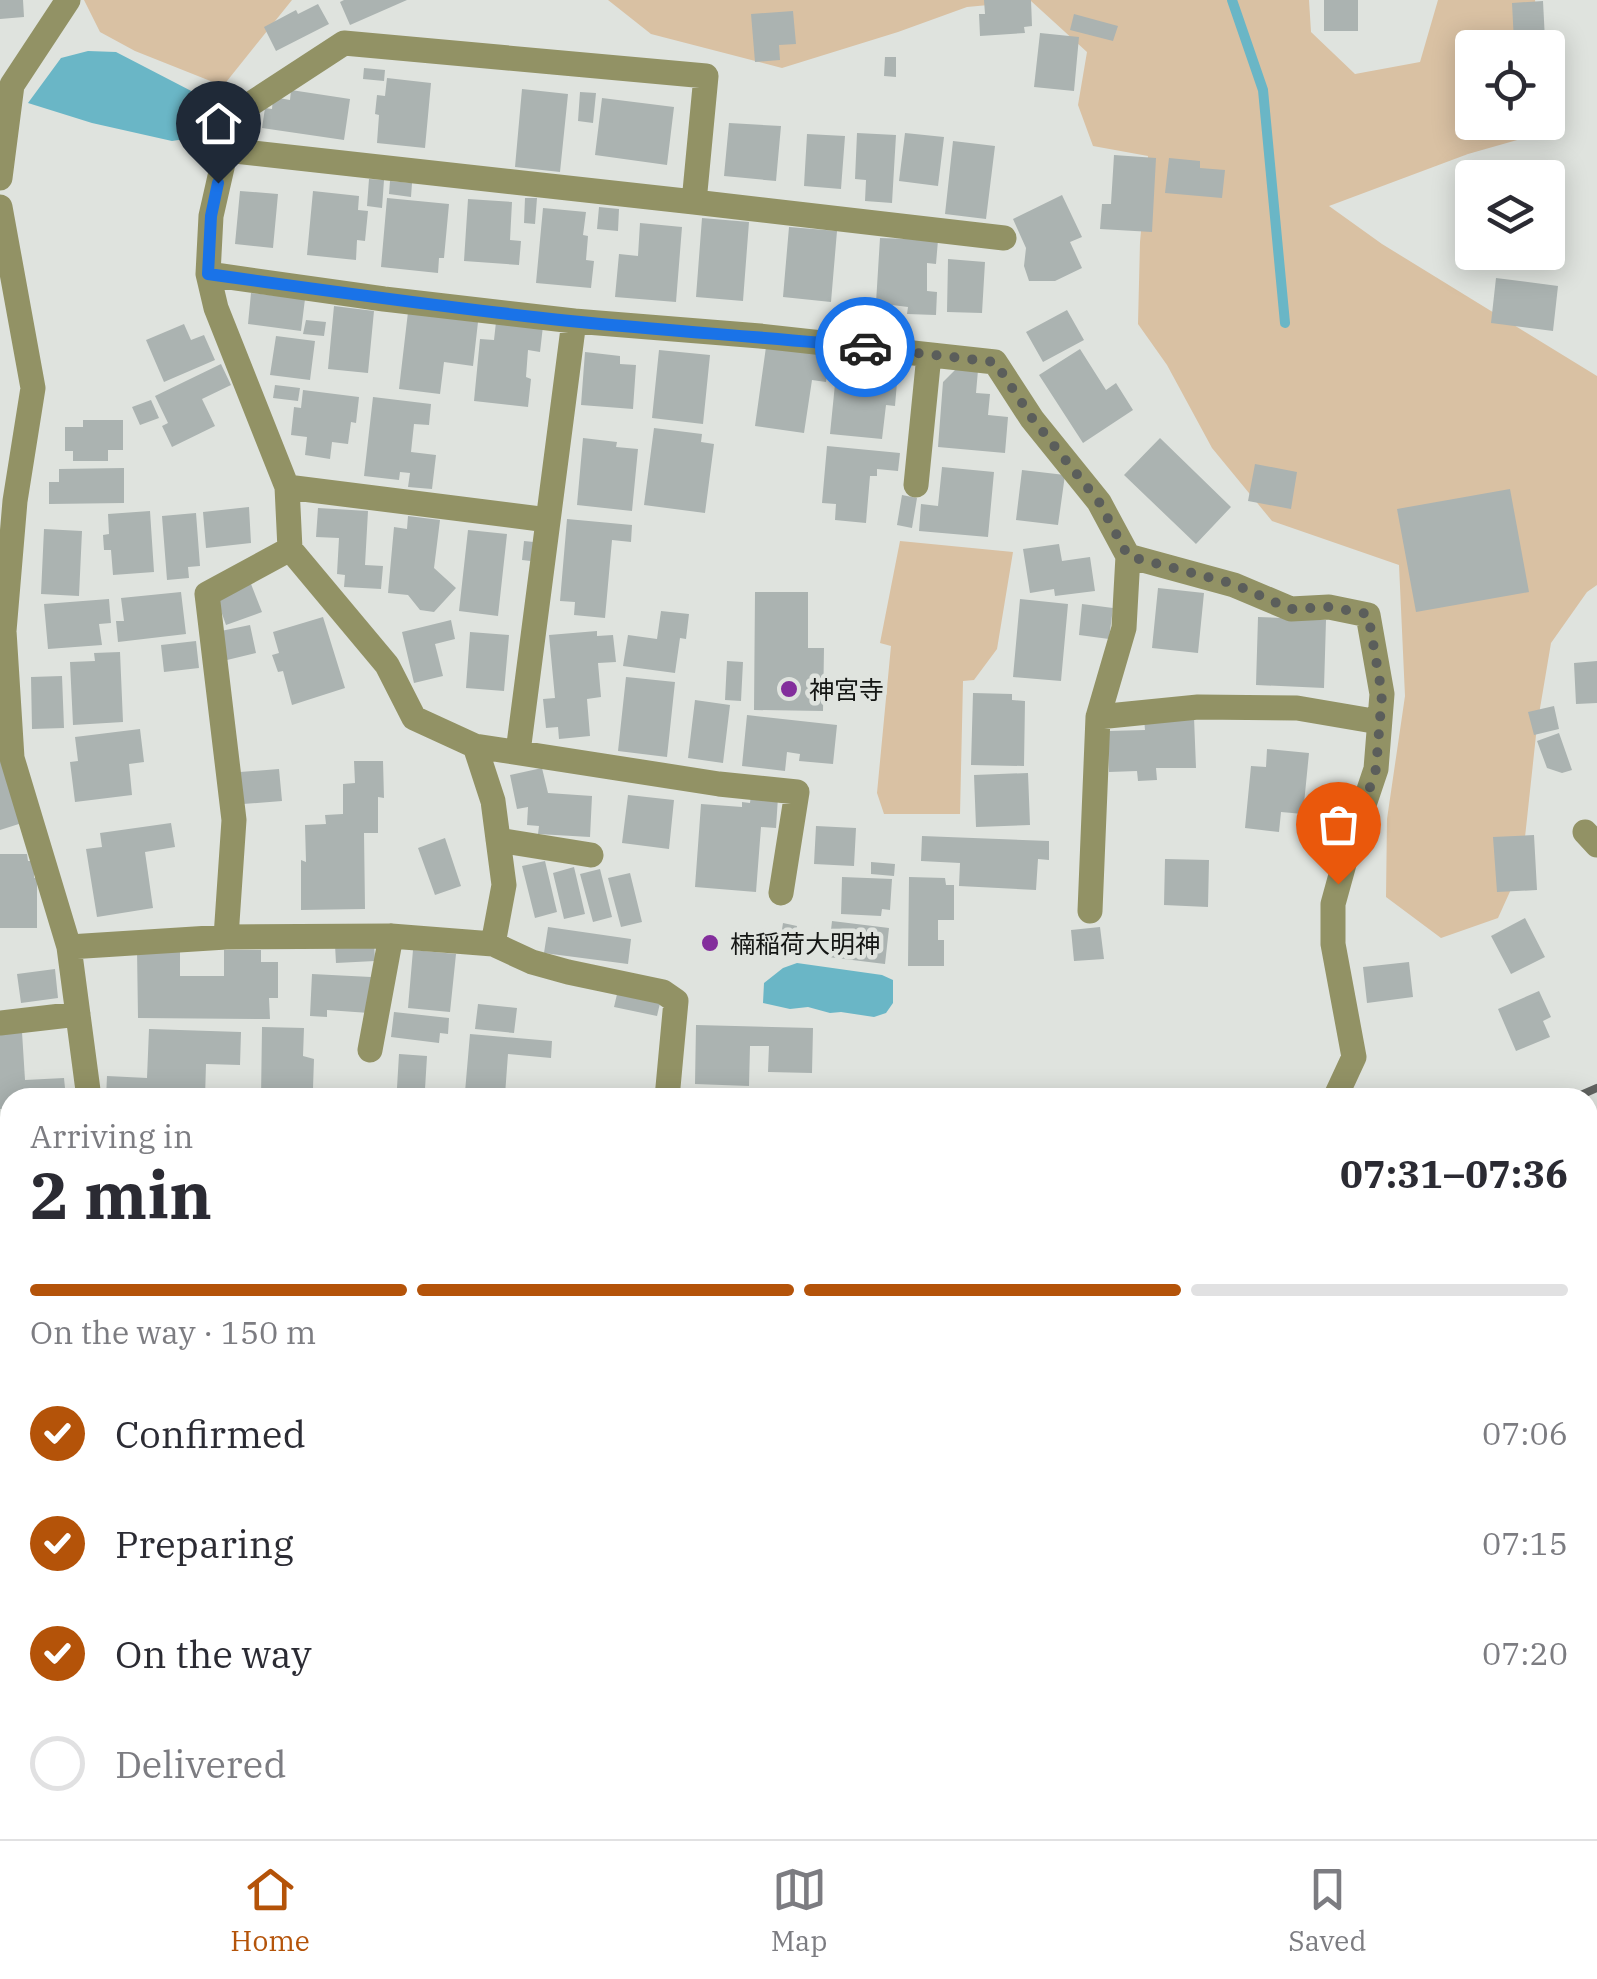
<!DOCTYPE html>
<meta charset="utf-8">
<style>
:root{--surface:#fff;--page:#f7f7f7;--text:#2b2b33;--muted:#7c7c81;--line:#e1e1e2;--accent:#b45309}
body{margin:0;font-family:"IBM Plex Serif","Noto Sans JP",serif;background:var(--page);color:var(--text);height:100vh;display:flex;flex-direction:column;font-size:38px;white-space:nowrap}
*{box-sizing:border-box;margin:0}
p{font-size:32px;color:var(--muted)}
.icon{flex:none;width:55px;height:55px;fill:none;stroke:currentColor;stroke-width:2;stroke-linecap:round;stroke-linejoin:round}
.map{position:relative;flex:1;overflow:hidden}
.sheet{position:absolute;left:0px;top:1088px;width:1598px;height:752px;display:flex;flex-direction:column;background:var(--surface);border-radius:30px 30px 0 0;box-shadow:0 5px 25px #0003}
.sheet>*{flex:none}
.controls{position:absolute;left:1455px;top:30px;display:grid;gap:20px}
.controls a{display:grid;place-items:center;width:110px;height:110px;border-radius:10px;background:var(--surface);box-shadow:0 5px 25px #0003;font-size:50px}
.pin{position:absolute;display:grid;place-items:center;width:85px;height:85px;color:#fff;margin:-102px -42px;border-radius:50% 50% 50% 0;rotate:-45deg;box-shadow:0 0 10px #0007}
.pin .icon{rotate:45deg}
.courier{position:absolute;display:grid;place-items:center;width:100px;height:100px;margin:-50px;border:8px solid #1a73e8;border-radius:50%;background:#fff;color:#222;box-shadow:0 2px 12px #0007}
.head em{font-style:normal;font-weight:700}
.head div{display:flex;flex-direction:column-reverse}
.head{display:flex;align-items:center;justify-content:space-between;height:170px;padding:0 30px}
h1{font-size:65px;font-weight:700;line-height:75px}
.bar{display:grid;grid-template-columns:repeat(4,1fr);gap:15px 10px;align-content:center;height:120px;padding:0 30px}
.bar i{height:12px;border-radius:8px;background:var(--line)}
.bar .current{background:var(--accent)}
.bar p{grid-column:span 4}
ol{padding:0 30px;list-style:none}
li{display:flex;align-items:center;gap:30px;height:110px}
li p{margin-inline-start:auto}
li .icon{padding:10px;border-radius:50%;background:var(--accent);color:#fff;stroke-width:4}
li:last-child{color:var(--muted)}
li i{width:55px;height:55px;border:5px solid var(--line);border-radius:50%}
.tabs{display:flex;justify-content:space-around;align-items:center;height:140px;border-top:2px solid var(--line);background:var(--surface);font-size:28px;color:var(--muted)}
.tabs a{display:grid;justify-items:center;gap:5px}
.tabs .current{color:var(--accent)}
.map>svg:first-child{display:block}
.green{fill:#d9c1a3}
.water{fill:#6ab6c6}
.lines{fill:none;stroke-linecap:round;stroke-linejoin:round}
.stream{stroke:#6ab6c6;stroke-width:10}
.building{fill:#abb3b1}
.minor{stroke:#929265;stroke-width:25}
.rail{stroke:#606360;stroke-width:8}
.done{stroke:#5b5e5b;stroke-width:10;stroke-dasharray:0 18}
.route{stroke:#1a73e8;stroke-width:12}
.poi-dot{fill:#832e9c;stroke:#dfe3de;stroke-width:4}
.labels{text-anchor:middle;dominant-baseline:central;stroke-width:9;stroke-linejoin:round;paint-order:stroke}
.poi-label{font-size:25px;fill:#141614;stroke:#dfe3de;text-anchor:start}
</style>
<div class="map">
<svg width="1597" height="1839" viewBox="0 0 1597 1839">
<rect width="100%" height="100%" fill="#dfe3de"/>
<path class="green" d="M84 0H292L223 86 135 51 100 32Z
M608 0H1309L1311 32 1355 74 1420 62 1438 0H1535L1541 47 1472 48V122H1548V98L1552 130 1468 154 1329 206 1382 244 1597 376V585L1587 592 1551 643 1537 726 1522 865 1498 918 1441 938 1386 897 1387 819 1405 696 1399 565 1272 521 1212 448 1167 365 1138 324 1140 242 1148 156 1093 146 1078 105 1087 52 1031 1 967 7 898 32 782 68 651 34Z
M900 541 1013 552 997 649 974 680 963 681 960 814H884L877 793 891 646 880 643Z"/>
<path class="water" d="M88 51 116 52 199 95 191 138 172 141 92 123 28 103 61 58Z
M797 963 882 975 893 980V1003L886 1013 874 1017 841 1012 830 1013 808 1007 790 1009 763 1003 764 983 783 968Z"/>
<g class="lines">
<path class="stream" d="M1232 0 1263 90 1285 323"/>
</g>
<path class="building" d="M0 0H23L24 17 0 19Z
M344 0H407L350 25 340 2Z
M984 0H1031L1032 26 1024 27 1025 33 980 36 979 14H985Z
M1324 0H1358V31H1324Z
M1543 1 1545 40 1514 42 1512 3Z
M318 4 329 24 276 51 264 27 296 10 298 14Z
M793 11 796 44 779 45 780 60 755 62 751 14Z
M1074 14 1118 26 1113 41 1070 30Z
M1040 33 1079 37 1074 91 1034 87Z
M885 57H896V77L884 76Z
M364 68 385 70 384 81 363 79Z
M387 78 431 83 425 148 377 143 379 115 375 114 377 95 385 96Z
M522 89 568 94 560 172 515 167Z
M291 90 350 99 344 140 262 128 265 108 272 109 273 97 290 100Z
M580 92 596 93 593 123 578 121Z
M602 98 674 107 667 165 595 155Z
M729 123 781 126 776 181 724 176Z
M857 133 896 135 892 203 865 201 866 180 855 179Z
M905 133 944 137 938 186 899 181Z
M807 134 845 136 841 189 804 186Z
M953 141 995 146 986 219 945 214Z
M1114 155 1156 158 1152 232 1100 229 1102 204H1111Z
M1169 158 1200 161V168L1225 170 1222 198 1165 193Z
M369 179 384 180 382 208 367 206Z
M390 181 412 183 411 197 389 194Z
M240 191 278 194 273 248 235 244Z
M313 191 359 196 358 210 368 211 365 241 357 240 356 260 307 255Z
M1062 195 1082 237 1070 242 1082 268 1055 281H1029L1024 266 1026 248 1013 219Z
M387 198 449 204 444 258H439L438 273 381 267Z
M525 198H537L535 224 524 223Z
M468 199 512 202 510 240 521 241 519 265 464 261Z
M599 207 619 209 618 231 597 229Z
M543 208 586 212 583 235 588 236 586 260 594 261 591 288 536 283Z
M702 218 749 222 743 301 696 297Z
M640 223 682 227 676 302 615 297 619 254 638 256Z
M789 227 837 231 831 302 783 297Z
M880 238 938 240 936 264 927 263V291L937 292 936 315 907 314 908 307 876 303Z
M948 259 985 262 982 313 947 312Z
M1496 278 1558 286 1553 331 1491 323Z
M251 293 305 299 301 331 248 324Z
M334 306 374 311 368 373 328 369Z
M1067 310 1084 340 1043 362 1026 332Z
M408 312 478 322 473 366 444 362 440 394 399 389Z
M306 320 326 322 324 336 303 334Z
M496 322 543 326 540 352 528 350 526 377 531 379 528 407 474 401 480 339 494 340Z
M184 324 191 340 204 335 215 360 164 382 146 340Z
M276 336 315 341 310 380 270 375Z
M766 347 830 356 826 382 812 380 804 433 755 426Z
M1080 349 1106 390 1116 383 1133 410 1083 443 1039 375Z
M659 350 710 355 703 424 652 418Z
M585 352 620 356V364L636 365 633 409 581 405Z
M221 364 231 385 202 399 215 426 172 447 162 426 168 423 155 396Z
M837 364 898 370 895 406 886 405 882 439 830 434Z
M957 368 978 370 976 393 990 394 988 415 1008 417 1005 453 938 447 943 382Z
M275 385 300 388 298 401 273 398Z
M303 390 359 397 356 423 351 422 348 444 332 442 330 459 305 455 307 437 291 435 294 407 301 408Z
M373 397 431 404 429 425 414 424 411 452 436 455 432 489 408 487 410 473 400 472 399 480 364 476Z
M151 400 159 418 140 425 132 407Z
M83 420H123V450H108V461H73V451H65V427H83Z
M654 428 702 434 701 442 714 444 705 513 644 505Z
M583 438 617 442 616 447 638 449 632 511 577 505Z
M1160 438 1231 507 1196 544 1124 475Z
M827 446 900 453 898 471 877 469V476H870L866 523 835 520 836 504 822 503Z
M1255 464 1297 472 1291 509 1248 501Z
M942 467 994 472 988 537 919 531 921 504 938 506Z
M124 468V503L49 504V482H59V469Z
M1022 470 1065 475 1058 525 1016 520Z
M1510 489 1529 592 1416 612 1397 509Z
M902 495 917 498 912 528 897 525Z
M249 507 251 543 206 548 203 512Z
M318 508 368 511 365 565 383 566 381 589 344 587 345 575 337 574 339 538 316 537Z
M150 511 154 572 113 575 111 550H104L103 535 109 534 108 514Z
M196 513 200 566 188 567 189 578 167 580 162 516Z
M408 516 440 520 434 568 456 588 434 612 420 610 408 595 388 593 394 527 407 529Z
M567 519 632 525 631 542 612 540 605 618 574 615 575 602 560 601Z
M44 529 82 531 79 596 41 594Z
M468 530 507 534 498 616 459 611Z
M524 541 534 542 531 561 522 560Z
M1059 544 1062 561 1090 557 1095 591 1055 596 1054 589 1030 593 1023 549Z
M251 584 262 612 226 625 216 597Z
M1158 588 1204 593 1198 653 1152 648Z
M181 592 186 634 118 642 116 621H124L121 598Z
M755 592H808V648H824L823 711 754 710Z
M109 599 111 623 99 624 102 645 48 649 44 604Z
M1020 599 1068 604 1061 681 1013 677Z
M1082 604 1113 608 1109 639 1079 635Z
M661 611 689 614 686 639 680 638 675 673 623 666 628 635 657 639Z
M323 617 345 688 292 705 283 671 278 672 272 655 279 653 273 632Z
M1258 617 1326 620 1324 688 1256 685Z
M451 620 455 639 435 644 443 676 414 683 402 632Z
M250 625 256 653 227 660 221 631Z
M597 631V636L613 635 616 662 598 663 601 697 587 699 590 736 559 739 558 727 546 728 543 699 555 698 549 635Z
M470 632 509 635 504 691 466 688Z
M196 641 199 668 164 672 161 645Z
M120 652 123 722 73 725 70 662 95 661 94 653Z
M727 661 743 662 741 701 725 700Z
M1597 661V703L1576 704 1574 663Z
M62 676 64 728 32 729 31 677Z
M626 677 675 682 667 757 618 751Z
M973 693 1012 694V700L1025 701 1024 766 971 765Z
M695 700 730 705 723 763 688 758Z
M1554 706 1559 729 1534 735 1528 712Z
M747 715 837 725 833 764 799 761 800 754 787 752 785 771 742 766Z
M1194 717 1196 768H1156L1157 780 1138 781 1137 771 1109 772 1108 731 1145 730 1144 718Z
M140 729 144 762 129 764 132 795 75 802 70 762 78 761 75 737Z
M1559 733 1572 770 1562 773 1547 768 1537 741Z
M1267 749 1309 753 1303 814 1281 812 1279 832 1245 828 1251 766 1266 767Z
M3 761 22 823 0 830V762Z
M354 761H383L384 798 378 797V833H364L365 909 301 910V860L306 862 305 825 326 824 325 815 343 814V784L355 783Z
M542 768 548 793 592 796 590 837 538 834 539 826 527 825 528 807 517 809 510 775Z
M279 769 282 801 243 804 240 772Z
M1028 773 1030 825 976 827 974 775Z
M628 795 674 800 669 849 622 843Z
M751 795 778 797 776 828 761 827 756 892 695 887 701 804 742 807V802L750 803Z
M171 823 175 847 145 852 153 908 97 917 86 849 102 847 100 833Z
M816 826 856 828 854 866 814 864Z
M1534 835 1537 890 1497 892 1493 837Z
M922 836 1049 841V860L1038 859 1036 890 959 886 960 863 921 861Z
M445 838 461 886 435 895 418 848Z
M0 854H27L28 861H34V878L37 877V928H0Z
M1165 859 1209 860 1208 907 1164 905Z
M545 861 557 912 535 918 522 866Z
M871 862 895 864 894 876 871 874Z
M574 867 585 914 564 919 553 873Z
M600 869 612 917 593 922 580 874Z
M630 873 642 922 621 927 608 878Z
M842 877 892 879 890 910 882 909 881 916 841 914Z
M909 877 945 878 946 885H954V920H938V940H944V966H908Z
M1525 918 1545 957 1511 974 1491 936Z
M832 921 889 928 885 964 828 957Z
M783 923 797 926 794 945 780 942Z
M548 927 631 939 628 964 544 953Z
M1100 927 1104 959 1074 961 1071 930Z
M374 941 375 961 336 963 335 945Z
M137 949H180V976H224V950H261V962H278V998H269L270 1019 138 1018Z
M413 950 456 954 450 1012 408 1008Z
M1409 962 1413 997 1367 1003 1363 967Z
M55 969 58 998 21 1003 17 974Z
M312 974 371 977 369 1013 327 1010V1017L310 1016Z
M618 990 661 999 657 1016 614 1007Z
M1539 991 1551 1017 1543 1021 1550 1037 1516 1051 1498 1009Z
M478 1004 517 1008 514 1033 475 1029Z
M394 1012 449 1018 448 1034 440 1033 439 1043 391 1037Z
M696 1025 813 1028 812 1073 768 1072 769 1046H750L749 1086 695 1084Z
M262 1027 304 1028 303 1056 314 1059 313 1088 349 1089V1098H261Z
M149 1029 241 1032 240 1065 206 1064 205 1098H106L107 1076 147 1078Z
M22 1032 25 1080 64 1078 66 1098H10V1109H0V1033Z
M470 1034 552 1041 551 1058 508 1054 505 1095 465 1092Z
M399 1054 427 1056 425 1089 397 1088Z
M9 1119 10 1212 0 1213V1120Z
M1588 1159 1597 1160V1208L1588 1207Z
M1592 1220H1597V1249H1591Z
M0 1225 10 1226V1245H0Z
M1588 1398H1597V1447H1588Z
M1590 1474 1597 1475V1531L1588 1529Z
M9 1500 10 1553 0 1555V1501Z
M1597 1547V1586L1588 1587V1548Z
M1597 1591V1650L1588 1652V1592Z
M10 1648V1713H9L0 1678V1650Z
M1597 1686V1739L1588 1742V1689Z
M1597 1762V1786L1588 1788V1764Z
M237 1830H283L285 1839H230L229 1832Z
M359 1830H380L381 1838 361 1839Z
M628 1830H662V1839H627Z
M886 1830H933L934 1839H886Z
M952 1830H988V1835L953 1839Z
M993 1830H1028V1834L994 1837Z
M1172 1830H1208L1209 1839H1173Z
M1240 1830H1298L1299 1832 1258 1839H1242Z
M1434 1830H1483L1485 1839H1435Z
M1491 1830H1539L1541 1839H1493Z"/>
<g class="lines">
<path class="minor" d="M226 150 694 202
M0 178 12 85 68 0
M0 207 33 388 15 501 4 631 12 758 69 947 89 1098
M208 274 211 216 226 150 246 107 344 43 706 76 694 202 1004 238
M916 485 929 355
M287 487 548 520
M1128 556 1234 585 1291 609 1329 607 1368 615 1382 694 1376 769 1344 864 1333 904V944L1354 1057 1335 1098
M1098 717 1198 707 1297 708 1379 722
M475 746 719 784 797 792 781 893
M518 752 574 321
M1585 832 1597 845
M498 840 591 855
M226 937 234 820 207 594 290 549
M493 944 504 885 493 801 475 746 414 718 387 665 290 549 287 487 216 308 208 274 384 299 574 321 760 336 995 362 1032 419 1099 502 1128 556 1124 628 1098 717 1090 911
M69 947 226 937 391 936 493 944 532 962 568 972 663 992 676 1001 667 1098
M0 1023 78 1014
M370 1050 391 936
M1588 1270H1597
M0 1358H10
M1588 1675 1597 1673
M0 1747 10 1744
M138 1830V1839
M840 1830 841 1839
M1391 1830V1839
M606 1839 610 1830"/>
<path class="rail" d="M1574 1098 1597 1088
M0 1834 10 1829"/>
</g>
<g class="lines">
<path class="done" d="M865 347 995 362 1032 418 1099 502 1128 556 1234 584 1290 609 1329 607 1368 614 1382 694 1376 769 1338 884"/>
<path class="route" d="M218 183 211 216 208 274C328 291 449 308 570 321 668 331 766 337 865 347"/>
</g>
<g class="poi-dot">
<circle cx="789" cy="689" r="10"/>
<circle cx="710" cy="943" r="10"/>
</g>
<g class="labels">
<g class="poi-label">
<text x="809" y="689">神宮寺</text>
<text x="730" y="943">楠稲荷大明神</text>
</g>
</g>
</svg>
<div class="controls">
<a><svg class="icon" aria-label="locate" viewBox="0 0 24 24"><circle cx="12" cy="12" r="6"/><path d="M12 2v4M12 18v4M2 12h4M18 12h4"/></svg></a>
<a><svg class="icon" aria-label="layers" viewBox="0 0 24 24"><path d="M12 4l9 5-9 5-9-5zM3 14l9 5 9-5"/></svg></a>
</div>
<div class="pin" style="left:1338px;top:884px;background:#ea580c"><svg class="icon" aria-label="bag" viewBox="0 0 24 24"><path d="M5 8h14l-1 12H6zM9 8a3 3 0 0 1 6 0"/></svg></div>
<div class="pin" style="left:218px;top:183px;background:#1f2937"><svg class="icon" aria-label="home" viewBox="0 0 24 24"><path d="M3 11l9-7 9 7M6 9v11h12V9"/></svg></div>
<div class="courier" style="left:865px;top:347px"><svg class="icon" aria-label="car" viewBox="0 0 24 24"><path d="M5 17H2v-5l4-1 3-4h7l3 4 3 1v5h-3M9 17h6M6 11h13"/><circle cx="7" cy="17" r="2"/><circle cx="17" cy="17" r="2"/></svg></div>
<section class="sheet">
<div class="head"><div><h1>2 min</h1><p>Arriving in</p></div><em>07:31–07:36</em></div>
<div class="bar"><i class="current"></i><i class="current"></i><i class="current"></i><i></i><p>On the way · 150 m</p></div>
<ol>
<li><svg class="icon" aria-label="check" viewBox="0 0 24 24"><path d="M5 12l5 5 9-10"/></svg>Confirmed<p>07:06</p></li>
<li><svg class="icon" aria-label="check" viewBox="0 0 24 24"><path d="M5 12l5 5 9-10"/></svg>Preparing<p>07:15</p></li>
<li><svg class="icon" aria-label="check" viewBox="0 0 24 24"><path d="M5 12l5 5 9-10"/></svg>On the way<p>07:20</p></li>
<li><i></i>Delivered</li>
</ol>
</section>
</div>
<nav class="tabs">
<a class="current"><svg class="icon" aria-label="home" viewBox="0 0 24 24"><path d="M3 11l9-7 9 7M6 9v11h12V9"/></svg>Home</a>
<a><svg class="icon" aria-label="map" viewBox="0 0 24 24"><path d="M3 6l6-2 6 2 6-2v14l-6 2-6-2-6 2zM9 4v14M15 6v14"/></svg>Map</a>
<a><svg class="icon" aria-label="saved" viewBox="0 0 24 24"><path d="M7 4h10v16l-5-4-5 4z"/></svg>Saved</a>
</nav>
